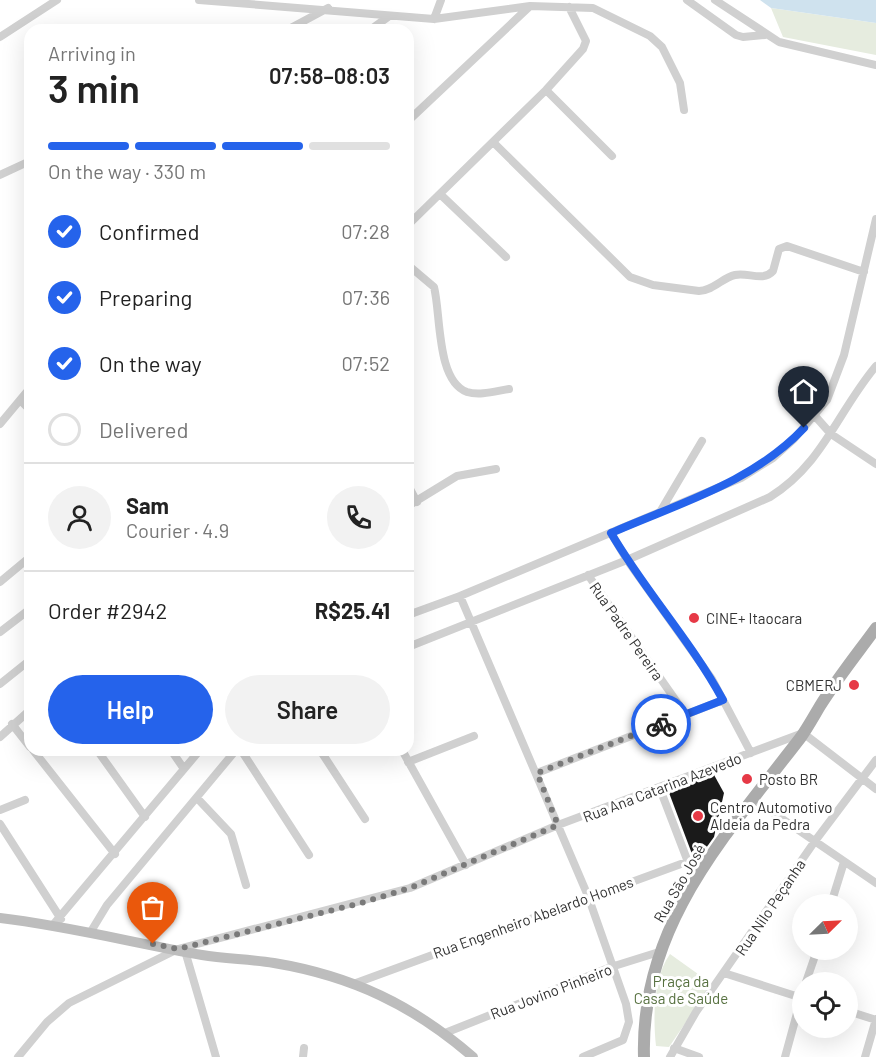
<!DOCTYPE html>
<meta charset="utf-8">
<style>
:root{--surface:#fff;--page:#f2f2f2;--text:#222;--muted:#767676;--line:#e0e0e0;--accent:#2563eb}
body{margin:0;font-family:Barlow,sans-serif;background:var(--page);color:var(--text);height:100vh;display:flex;flex-direction:column;font-size:22px;white-space:nowrap}
*{box-sizing:border-box;margin:0}
p{font-size:20px;color:var(--muted)}
.icon{flex:none;width:33px;height:33px;fill:none;stroke:currentColor;stroke-width:2;stroke-linecap:round;stroke-linejoin:round}
.map{position:relative;flex:1;overflow:hidden}
.sheet{position:absolute;left:24px;top:24px;width:390px;height:732px;display:flex;flex-direction:column;background:var(--surface);border-radius:18px;box-shadow:0 6px 24px #0002}
.sheet>*{flex:none}
.needle{width:39px;rotate:66deg}
.buttons{position:absolute;left:792px;top:894px;display:grid;gap:12px}
.buttons a{display:grid;place-items:center;width:66px;height:66px;border-radius:50%;background:var(--surface);box-shadow:0 6px 24px #0002;font-size:30px}
.pin{position:absolute;display:grid;place-items:center;width:51px;height:51px;color:#fff;margin:-62px -26px;border-radius:50% 50% 50% 0;rotate:-45deg;box-shadow:0 0 6px #0007}
.pin .icon{rotate:45deg}
.courier{position:absolute;display:grid;place-items:center;width:60px;height:60px;margin:-30px;border:4px solid #2563eb;border-radius:50%;background:#fff;color:#222;box-shadow:0 2px 8px #0007}
.overview em{font-style:normal;font-weight:600}
.overview div{display:flex;flex-direction:column-reverse}
.overview{display:flex;align-items:center;justify-content:space-between;height:102px;padding:0 24px}
h1{font-size:39px;font-weight:600;line-height:45px}
.bar{display:grid;grid-template-columns:repeat(4,1fr);gap:9px 6px;align-content:center;height:72px;padding:0 24px}
.bar i{height:8px;border-radius:4px;background:var(--line)}
.bar .active{background:var(--accent)}
.bar p{grid-column:span 4}
.line{display:flex;align-items:center;gap:15px;padding:0 24px;border-top:2px solid var(--line)}
.line div{flex:1}
.round{display:grid;place-items:center;flex:none;width:63px;height:63px;border-radius:32px;background:var(--page)}
ol{padding:0 24px;list-style:none}
li{display:flex;align-items:center;gap:18px;height:66px}
li p{margin-inline-start:auto}
li .icon{padding:6px;border-radius:50%;background:var(--accent);color:#fff;stroke-width:4}
li:last-child{color:var(--muted)}
li i{width:33px;height:33px;border:3px solid var(--line);border-radius:50%}
.cta{display:flex;gap:12px;margin-top:auto;padding:12px 24px}
.cta a{flex:1;height:69px;border-radius:36px;background:var(--accent);color:#fff;font-size:24px;font-weight:600;line-height:69px;text-align:center}
.cta a+a{background:var(--page);color:var(--text)}
.map>svg:first-child{display:block}
.green{fill:#e6ecdf}
.water{fill:#cfe2ee}
.building{fill:#1a1a1a}
.lines{fill:none;stroke-linecap:round;stroke-linejoin:round}
.minor{stroke:#d0d0d0;stroke-width:8}
.secondary{stroke:#bdbdbd;stroke-width:10}
.primary{stroke:#ababab;stroke-width:12}
.done{stroke:#7a7a7a;stroke-width:6;stroke-dasharray:0 10.8}
.route{stroke:#2563eb;stroke-width:8}
.poi-dot{fill:#e63946;stroke:#fff;stroke-width:2}
.labels{text-anchor:middle;dominant-baseline:central;stroke-width:6;stroke-linejoin:round;paint-order:stroke}
.poi-label{font-size:15px;fill:#333;stroke:#fff;text-anchor:start}
.street-label{font-size:15px;fill:#333;stroke:#fff}
.park-label{font-size:15px;fill:#56703f;stroke:#fff}
</style>
<div class="map">
<svg width="876" height="1057" viewBox="0 0 876 1057">
<rect width="100%" height="100%" fill="#fff"/>
<path class="green" d="M771 8 876 23V55L783 37Z
M670 954 712 984 669 1047 656 1046C653 1018 653 978 670 954Z"/>
<path class="water" d="M760 0H876V23L771 8Z"/>
<path class="building" d="M713 773 724 793 714 837 706 848 692 854 668 790Z"/>
<g class="lines">
<path class="minor" d="M199 0 434 19 530 6 593 8 650 36 662 47 680 83 684 110
M687 0 736 35 743 37 765 35
M715 0 779 42 876 65
M434 19 441 0
M287 30 328 8
M370 30 388 17
M0 37 57 0
M546 90 612 156
M408 121 529 7
M493 142 630 277 653 285 699 291C714 290 722 278 735 275 748 272 763 282 773 271L779 249 787 246 864 272
M0 175 30 161
M440 194 506 257
M408 225 546 90 583 49 586 41 569 7
M408 265 434 287C441 313 436 381 467 392 480 396 496 391 509 389
M20 400 30 410
M815 416 831 434 876 464
M0 424 30 388
M408 485 417 502
M408 506 457 476 496 469
M660 512 702 441
M611 533 627 560 712 679 751 753
M588 575 686 715
M0 582 30 557
M460 596 588 896 626 1004 629 1022 623 1040 583 1057
M408 615 460 596 741 478 773 458 794 439 827 400 844 355 876 219
M0 632 30 609
M408 647 627 560 770 497C823 464 838 411 876 366
M0 684 30 660
M12 724 30 747
M0 737 30 710
M33 750 115 854
M97 750 145 817
M171 750 184 769
M241 750 309 855
M320 750 365 819
M402 750 466 865
M408 762 474 736
M537 773 723 700
M660 789 688 862
M197 798 231 834 246 885
M753 799 876 883
M0 810 25 800
M0 824 61 919
M831 904 844 862
M52 926 200 750
M90 933 107 905 236 750
M185 951 216 1057
M724 973 802 998
M806 982 817 950
M356 983 711 853
M848 1011 876 1020
M445 1033 611 967 659 952
M674 1048 699 1057
M18 1057 47 1022 69 1003 178 949 410 888 558 825 803 733 876 789
M303 1057 304 1048
M670 1057 696 1012 815 841 876 760
M785 1057 802 995
M865 1057 876 1019"/>
<path class="secondary" d="M0 918C68 926 134 943 202 955 225 959 250 959 274 963 352 976 413 1005 473 1057"/>
<path class="primary" d="M644 1057C640 925 726 835 801 737 808 727 814 716 820 706 837 679 857 654 876 628"/>
</g>
<g class="lines">
<path class="done" d="M153 944 178 949 361 903 410 888 558 825 537 773 661 724"/>
<path class="route" d="M661 724 723 700C691 641 645 591 611 533 679 503 752 483 804 428"/>
</g>
<g class="poi-dot">
<circle cx="694" cy="618" r="6"/>
<circle cx="854" cy="685" r="6"/>
<circle cx="747" cy="779" r="6"/>
<circle cx="698" cy="816" r="6"/>
</g>
<g class="labels">
<g class="poi-label">
<text x="706" y="618">CINE+ Itaocara</text>
<text x="842" y="685" text-anchor="end">CBMERJ</text>
<text x="759" y="779">Posto BR</text>
<text x="710" y="807">Centro Automotivo<tspan x="710" dy="17">Aldeia da Pedra</tspan></text>
</g>
<g class="street-label">
<text transform="translate(627 631) rotate(55)">Rua Padre Pereira</text>
<text transform="translate(662 787) rotate(-21)">Rua Ana Catarina Azevedo</text>
<text transform="translate(679 883) rotate(-60)">Rua São José</text>
<text transform="translate(770 907) rotate(-56)">Rua Nilo Peçanha</text>
<text transform="translate(533 917) rotate(-20)">Rua Engenheiro Abelardo Homes</text>
<text transform="translate(551 991) rotate(-21)">Rua Jovino Pinheiro</text>
</g>
<g class="park-label">
<text x="681" y="981">Praça da<tspan x="681" dy="17">Casa de Saúde</tspan></text>
</g>
</g>
</svg>
<div class="buttons">
<a><svg class="needle" viewBox="-14 -14 28 28"><path d="M0-13l5 13h-10z" fill="#e53935"/><path d="M0 13l5-13h-10z" fill="#767676"/></svg></a>
<a><svg class="icon" aria-label="locate" viewBox="0 0 24 24"><circle cx="12" cy="12" r="6"/><path d="M12 2v4M12 18v4M2 12h4M18 12h4"/></svg></a>
</div>
<div class="pin" style="left:153px;top:944px;background:#ea580c"><svg class="icon" aria-label="bag" viewBox="0 0 24 24"><path d="M5 8h14l-1 12H6zM9 8a3 3 0 0 1 6 0"/></svg></div>
<div class="pin" style="left:804px;top:428px;background:#1f2937"><svg class="icon" aria-label="home" viewBox="0 0 24 24"><path d="M3 11l9-7 9 7M6 9v11h12V9"/></svg></div>
<div class="courier" style="left:661px;top:724px"><svg class="icon" aria-label="bike" viewBox="0 0 24 24"><circle cx="6" cy="16" r="4"/><circle cx="18" cy="16" r="4"/><path d="M6 16l4-8h5l3 8M10 8l3 8H6M13 5h3"/></svg></div>
<section class="sheet">
<div class="overview"><div><h1>3 min</h1><p>Arriving in</p></div><em>07:58–08:03</em></div>
<div class="bar"><i class="active"></i><i class="active"></i><i class="active"></i><i></i><p>On the way · 330 m</p></div>
<ol>
<li><svg class="icon" aria-label="check" viewBox="0 0 24 24"><path d="M5 12l5 5 9-10"/></svg>Confirmed<p>07:28</p></li>
<li><svg class="icon" aria-label="check" viewBox="0 0 24 24"><path d="M5 12l5 5 9-10"/></svg>Preparing<p>07:36</p></li>
<li><svg class="icon" aria-label="check" viewBox="0 0 24 24"><path d="M5 12l5 5 9-10"/></svg>On the way<p>07:52</p></li>
<li><i></i>Delivered</li>
</ol>
<div class="line" style="height:108px"><a class="round"><svg class="icon" aria-label="person" viewBox="0 0 24 24"><circle cx="12" cy="8" r="4"/><path d="M4 21q1-7 8-7t8 7"/></svg></a><div><b>Sam</b><p>Courier · 4.9</p></div><a class="round"><svg class="icon" aria-label="phone" viewBox="0 0 24 24"><path d="M5 4h4l2 5-3 2q2 4 5 5l2-3 5 2v4C11 20 4 13 5 4z"/></svg></a></div>
<div class="line" style="height:78px"><div>Order #2942</div><b>R$25.41</b></div>
<div class="cta"><a>Help</a><a>Share</a></div>
</section>
</div>
